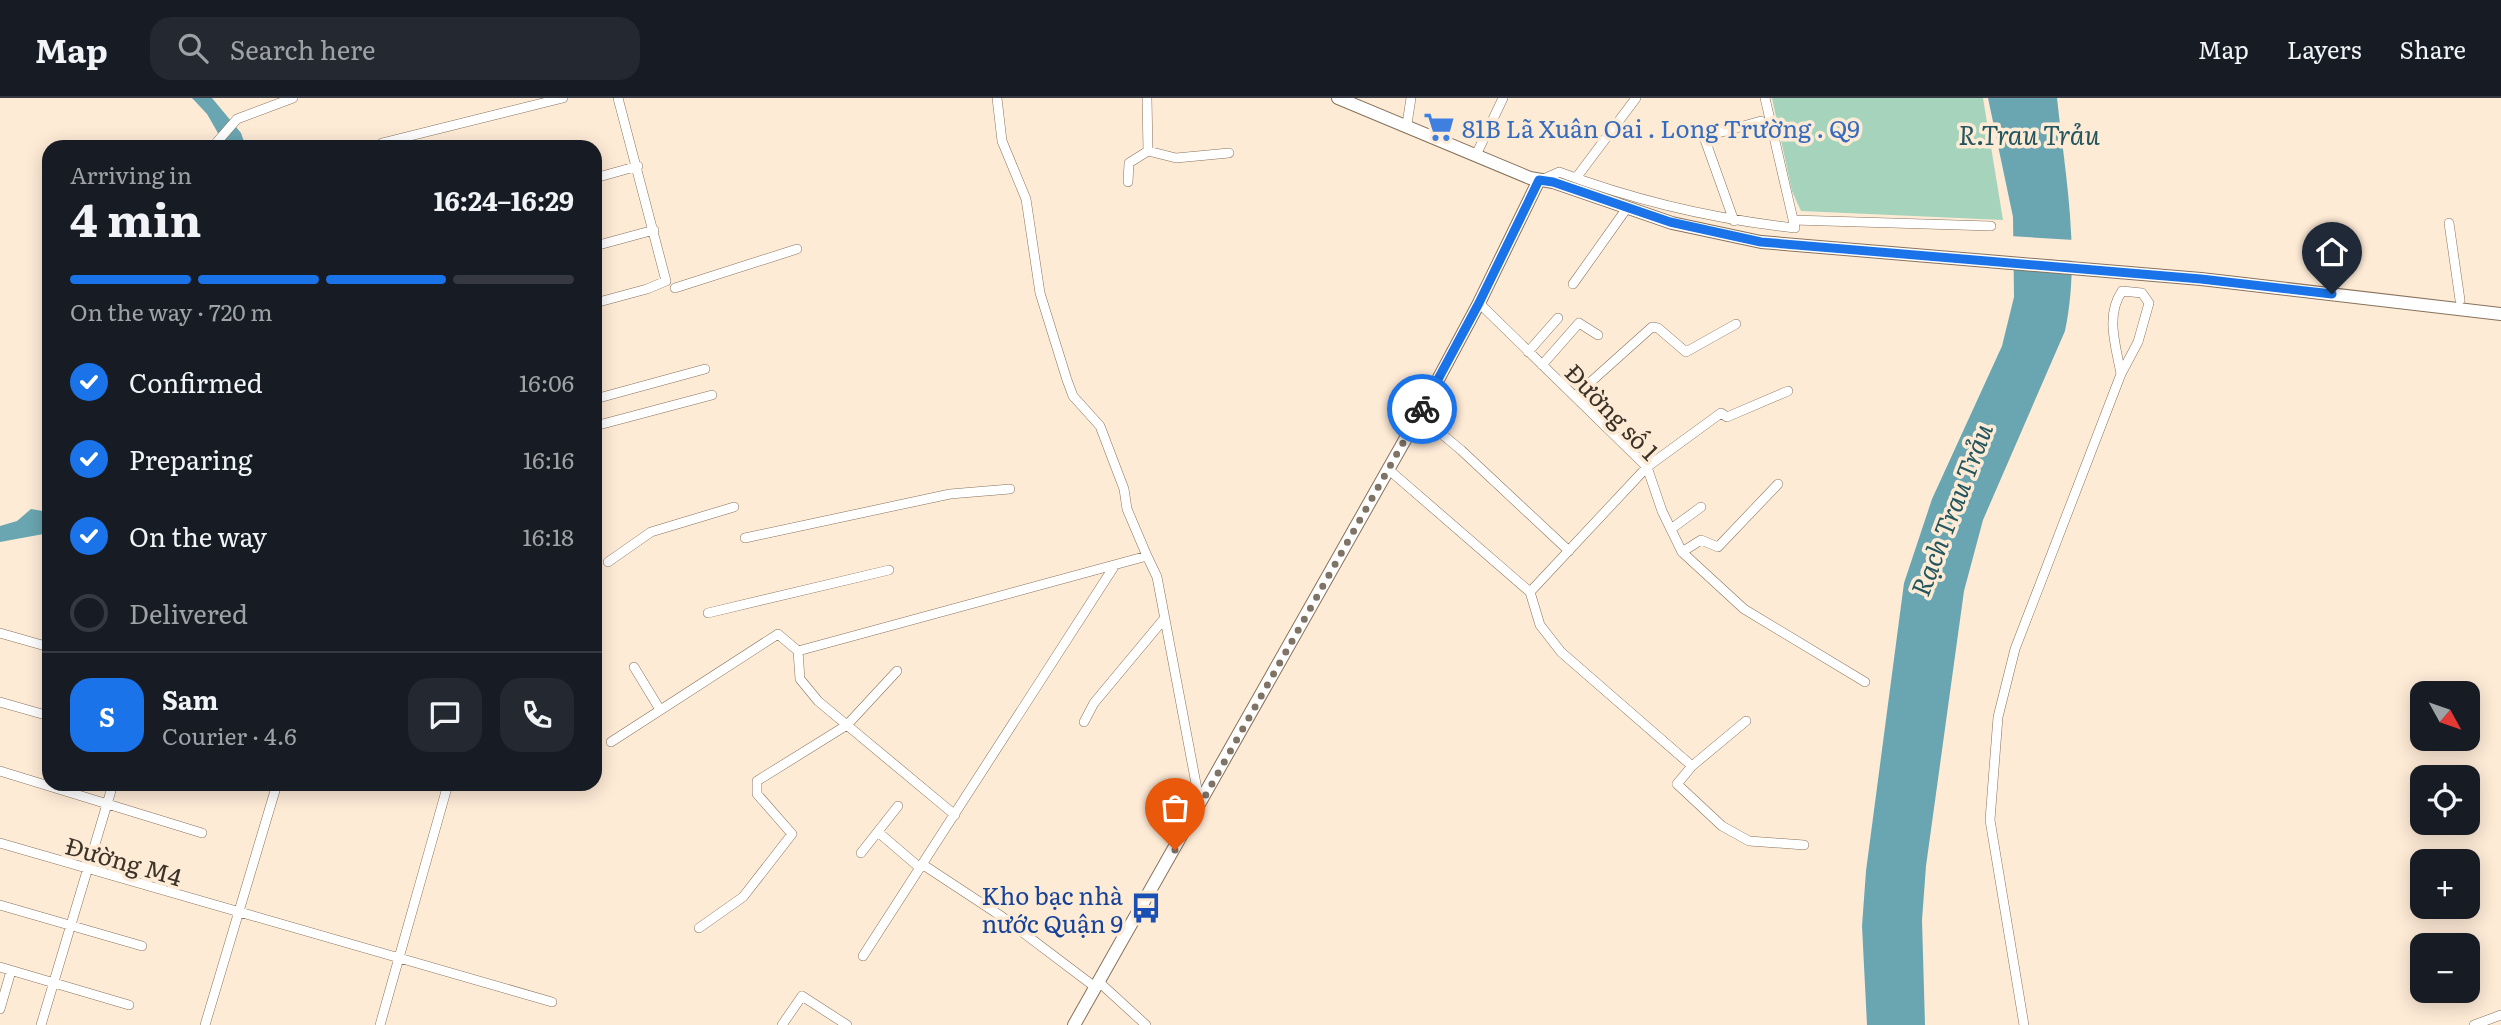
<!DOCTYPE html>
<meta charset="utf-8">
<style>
:root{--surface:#171b24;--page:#242831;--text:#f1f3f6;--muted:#9ea1a6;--line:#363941;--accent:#1a73e8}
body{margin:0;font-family:Literata,serif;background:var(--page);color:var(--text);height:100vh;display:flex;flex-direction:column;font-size:26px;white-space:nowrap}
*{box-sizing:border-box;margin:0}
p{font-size:23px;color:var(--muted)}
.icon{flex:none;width:38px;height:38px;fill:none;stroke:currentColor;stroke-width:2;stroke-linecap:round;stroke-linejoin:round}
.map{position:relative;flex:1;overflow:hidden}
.side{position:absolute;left:42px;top:42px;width:560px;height:651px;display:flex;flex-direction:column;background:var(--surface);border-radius:21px;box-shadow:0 4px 18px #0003}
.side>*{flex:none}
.needle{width:46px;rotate:130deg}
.tools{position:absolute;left:2410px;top:583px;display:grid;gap:14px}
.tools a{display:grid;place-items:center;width:70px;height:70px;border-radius:14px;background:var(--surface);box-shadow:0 4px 18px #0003;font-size:35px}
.pin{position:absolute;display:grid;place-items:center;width:60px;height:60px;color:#fff;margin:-72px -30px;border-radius:50% 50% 50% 0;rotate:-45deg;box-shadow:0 0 7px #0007}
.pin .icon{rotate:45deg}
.courier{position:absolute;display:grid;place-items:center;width:70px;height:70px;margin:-35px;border:5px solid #1a73e8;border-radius:50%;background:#fff;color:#222;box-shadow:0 2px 9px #0007}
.headline em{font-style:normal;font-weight:700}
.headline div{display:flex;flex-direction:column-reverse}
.headline{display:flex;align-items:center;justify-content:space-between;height:119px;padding:0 28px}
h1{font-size:46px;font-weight:700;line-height:52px}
.bar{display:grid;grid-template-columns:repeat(4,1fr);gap:10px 7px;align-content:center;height:84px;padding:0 28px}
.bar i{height:9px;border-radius:5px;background:var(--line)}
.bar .selected{background:var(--accent)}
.bar p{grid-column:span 4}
.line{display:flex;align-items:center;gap:18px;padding:0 28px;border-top:2px solid var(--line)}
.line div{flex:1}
.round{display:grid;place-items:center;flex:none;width:74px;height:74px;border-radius:21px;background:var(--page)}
ol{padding:0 28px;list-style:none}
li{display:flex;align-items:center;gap:21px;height:77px}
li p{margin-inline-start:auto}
li .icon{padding:7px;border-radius:50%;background:var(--accent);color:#fff;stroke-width:4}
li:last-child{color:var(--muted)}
li i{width:38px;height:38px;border:4px solid var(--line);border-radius:50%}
header{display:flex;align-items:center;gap:42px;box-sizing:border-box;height:98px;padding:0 35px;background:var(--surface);border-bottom:2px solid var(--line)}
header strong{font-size:33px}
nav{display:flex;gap:38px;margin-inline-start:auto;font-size:24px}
.search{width:490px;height:63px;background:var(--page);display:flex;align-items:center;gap:18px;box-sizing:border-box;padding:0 24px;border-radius:21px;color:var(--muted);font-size:26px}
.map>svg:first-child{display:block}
.green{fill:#a5d3bc}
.water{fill:#6aa6b1}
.pier{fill:#feebd6}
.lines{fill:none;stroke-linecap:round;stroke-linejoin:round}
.street-casing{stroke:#87725c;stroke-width:10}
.secondary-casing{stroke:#87725c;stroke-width:14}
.street{stroke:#fff;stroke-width:9}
.secondary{stroke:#fff;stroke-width:12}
.done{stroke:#7f7365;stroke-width:7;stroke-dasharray:0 12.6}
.route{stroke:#1a73e8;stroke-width:9}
.labels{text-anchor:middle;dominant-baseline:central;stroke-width:7;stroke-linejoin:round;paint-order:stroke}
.shop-label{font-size:24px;fill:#366cbe;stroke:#feebd6;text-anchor:start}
.street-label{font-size:24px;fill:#3b3228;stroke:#feebd6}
.transit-label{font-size:24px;fill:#164399;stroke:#feebd6;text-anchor:end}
.water-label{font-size:26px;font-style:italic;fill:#23565f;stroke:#feebd6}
</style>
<header>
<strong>Map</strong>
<div class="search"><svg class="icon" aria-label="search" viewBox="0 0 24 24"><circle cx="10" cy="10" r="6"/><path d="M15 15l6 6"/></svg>Search here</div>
<nav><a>Map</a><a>Layers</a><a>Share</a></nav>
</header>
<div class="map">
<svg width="2501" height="927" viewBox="0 0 2501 927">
<rect width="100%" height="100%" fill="#feebd6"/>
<path class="green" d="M1772 0H1983L2003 122 1801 113 1792 93Z"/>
<path class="water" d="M192 0H212L241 35 246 49H226L207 16Z
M1988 0H2057C2065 76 2081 158 2065 233L1983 422 1964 493 1926 768 1922 822 1925 927H1867L1862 828 1866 773 1904 485 1932 401 2002 248 2014 199 2013 119Z
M31 411 49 414V435L0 444V428L17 423Z"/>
<path class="pier" d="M2010 138 2074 142V163L2010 159Z"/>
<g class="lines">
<g class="street-casing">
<path id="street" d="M997 0 1002 43 1026 101 1040 195 1067 282 1073 298 1100 328 1124 391 1127 411 1147 458
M1147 0 1148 53 1176 60 1229 55
M1407 26 1411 0
M382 45 563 0
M217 49V44L237 21 293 0
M1476 57 1503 0
M595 80 638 68
M1576 80 1636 0
M1541 82 1559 74C1636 103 1713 121 1795 130L1765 0
M1128 84 1129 65 1148 53
M1793 122 1991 128
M1734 123 1704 39 1761 23
M2449 125 2460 202
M595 148 654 132
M1573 186 1627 110
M675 190 797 151
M595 205 647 191 666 183 618 0
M1479 205 1647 369 1662 413 1682 454 1744 511 1865 584
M1528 254 1558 220
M1542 267 1579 225 1598 237
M1575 298 1652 229 1658 230 1686 254 1736 226
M595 301 705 271
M1419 317 1461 352 1569 453
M595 328 712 297
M1388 371 1530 494 1540 527 1561 554 1692 668 1677 686 1722 728 1749 743 1804 747
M1671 431 1701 409
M745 440 950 396 1010 391
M1682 454 1701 442 1718 449 1778 386
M608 464 651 434 734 409
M1530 494 1647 369 1721 315 1727 319 1788 293
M708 515 889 472
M0 535 49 549
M798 553 800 581 818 603 955 717
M634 569 659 610
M0 604 49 618
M1084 624 1094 605 1164 521
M611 644 778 536 798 553 1147 458 1157 479 1200 707
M1692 668 1746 623
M0 673 202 735
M878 734 920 770
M0 745 552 904
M861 755 898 708
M922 766 1001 818 1095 889
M0 807 142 848
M699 830 743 799 792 736 757 696V683L847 627 897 573
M863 858 1115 467
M0 869 129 907
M1099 884 1146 927
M0 911 11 873
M41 927 113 686
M205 927 277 686
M380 927 448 686
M782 927 802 898 847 927
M2024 927 1990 722 1998 619 2015 551 2121 276 2138 244 2149 205 2142 195 2122 193C2105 218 2116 248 2121 276
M2474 927 2501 917"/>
</g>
<g class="secondary-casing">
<path id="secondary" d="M1338 0 1530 80 1553 84 1672 125 1761 144 2201 181 2501 216
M1074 927 1419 317 1479 205 1539 82"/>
</g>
<use href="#street" class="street"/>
<use href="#secondary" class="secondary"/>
</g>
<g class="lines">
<path class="done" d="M1175 752 1422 311"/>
<path class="route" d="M1422 311 1479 205 1539 82 1553 84 1670 124 1761 144 2201 181 2332 196"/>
</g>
<defs>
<g id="supermarket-bare" transform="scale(2.415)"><path d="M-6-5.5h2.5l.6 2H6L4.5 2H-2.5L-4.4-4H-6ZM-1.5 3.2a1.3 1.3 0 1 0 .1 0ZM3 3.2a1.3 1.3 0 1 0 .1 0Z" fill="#3f7fe0" stroke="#feebd6" stroke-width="2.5" paint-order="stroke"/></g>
<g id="bus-bare" transform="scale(2.415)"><path d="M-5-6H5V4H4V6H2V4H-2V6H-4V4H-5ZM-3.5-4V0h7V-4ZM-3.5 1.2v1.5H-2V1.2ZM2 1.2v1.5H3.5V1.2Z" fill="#1a4fb4" stroke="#feebd6" stroke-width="2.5" paint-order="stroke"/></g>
</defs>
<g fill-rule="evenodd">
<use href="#supermarket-bare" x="1439" y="29"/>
<use href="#bus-bare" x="1146" y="810"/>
</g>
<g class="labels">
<g class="shop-label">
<text x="1462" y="29">81B Lã Xuân Oai . Long Trường . Q9</text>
</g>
<g class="street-label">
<text transform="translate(1613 313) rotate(46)">Đường số 1</text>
<text transform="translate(124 762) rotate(16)">Đường M4</text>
</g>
<g class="transit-label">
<text x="1123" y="796">Kho bạc nhà<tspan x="1123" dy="28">nước Quận 9</tspan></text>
</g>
<g class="water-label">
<text x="2029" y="35">R.Trau Trảu</text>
<text transform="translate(1950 411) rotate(-69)">Rạch Trau Trảu</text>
</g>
</g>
</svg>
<div class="tools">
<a><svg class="needle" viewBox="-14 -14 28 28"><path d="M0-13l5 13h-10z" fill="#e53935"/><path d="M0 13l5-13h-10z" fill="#9ea1a6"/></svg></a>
<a><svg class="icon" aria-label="locate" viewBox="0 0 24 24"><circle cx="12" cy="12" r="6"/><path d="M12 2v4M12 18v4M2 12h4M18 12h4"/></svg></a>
<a>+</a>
<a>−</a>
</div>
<div class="pin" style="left:1175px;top:752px;background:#ea580c"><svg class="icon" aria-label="bag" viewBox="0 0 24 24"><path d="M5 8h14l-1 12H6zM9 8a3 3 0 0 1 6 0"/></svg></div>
<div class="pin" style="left:2332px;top:196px;background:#1f2937"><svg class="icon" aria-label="home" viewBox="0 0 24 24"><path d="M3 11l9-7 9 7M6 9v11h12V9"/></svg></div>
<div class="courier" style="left:1422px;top:311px"><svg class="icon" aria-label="bike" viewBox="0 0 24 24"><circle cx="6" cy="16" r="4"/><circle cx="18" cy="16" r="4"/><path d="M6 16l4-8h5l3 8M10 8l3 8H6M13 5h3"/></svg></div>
<section class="side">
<div class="headline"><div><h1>4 min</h1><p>Arriving in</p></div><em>16:24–16:29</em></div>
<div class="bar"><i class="selected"></i><i class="selected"></i><i class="selected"></i><i></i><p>On the way · 720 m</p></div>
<ol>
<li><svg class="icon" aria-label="check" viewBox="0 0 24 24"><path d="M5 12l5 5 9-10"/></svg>Confirmed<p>16:06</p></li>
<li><svg class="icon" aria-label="check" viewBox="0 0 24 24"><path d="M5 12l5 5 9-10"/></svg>Preparing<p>16:16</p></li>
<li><svg class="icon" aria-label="check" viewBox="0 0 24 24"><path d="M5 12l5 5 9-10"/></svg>On the way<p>16:18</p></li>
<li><i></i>Delivered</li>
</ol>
<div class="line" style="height:126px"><b class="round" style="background:var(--accent);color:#fff">S</b><div><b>Sam</b><p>Courier · 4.6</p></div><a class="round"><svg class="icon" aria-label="chat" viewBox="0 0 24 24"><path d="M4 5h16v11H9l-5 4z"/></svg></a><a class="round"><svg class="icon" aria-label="phone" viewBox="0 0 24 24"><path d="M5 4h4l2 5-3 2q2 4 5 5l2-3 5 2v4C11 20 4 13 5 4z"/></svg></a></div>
</section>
</div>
